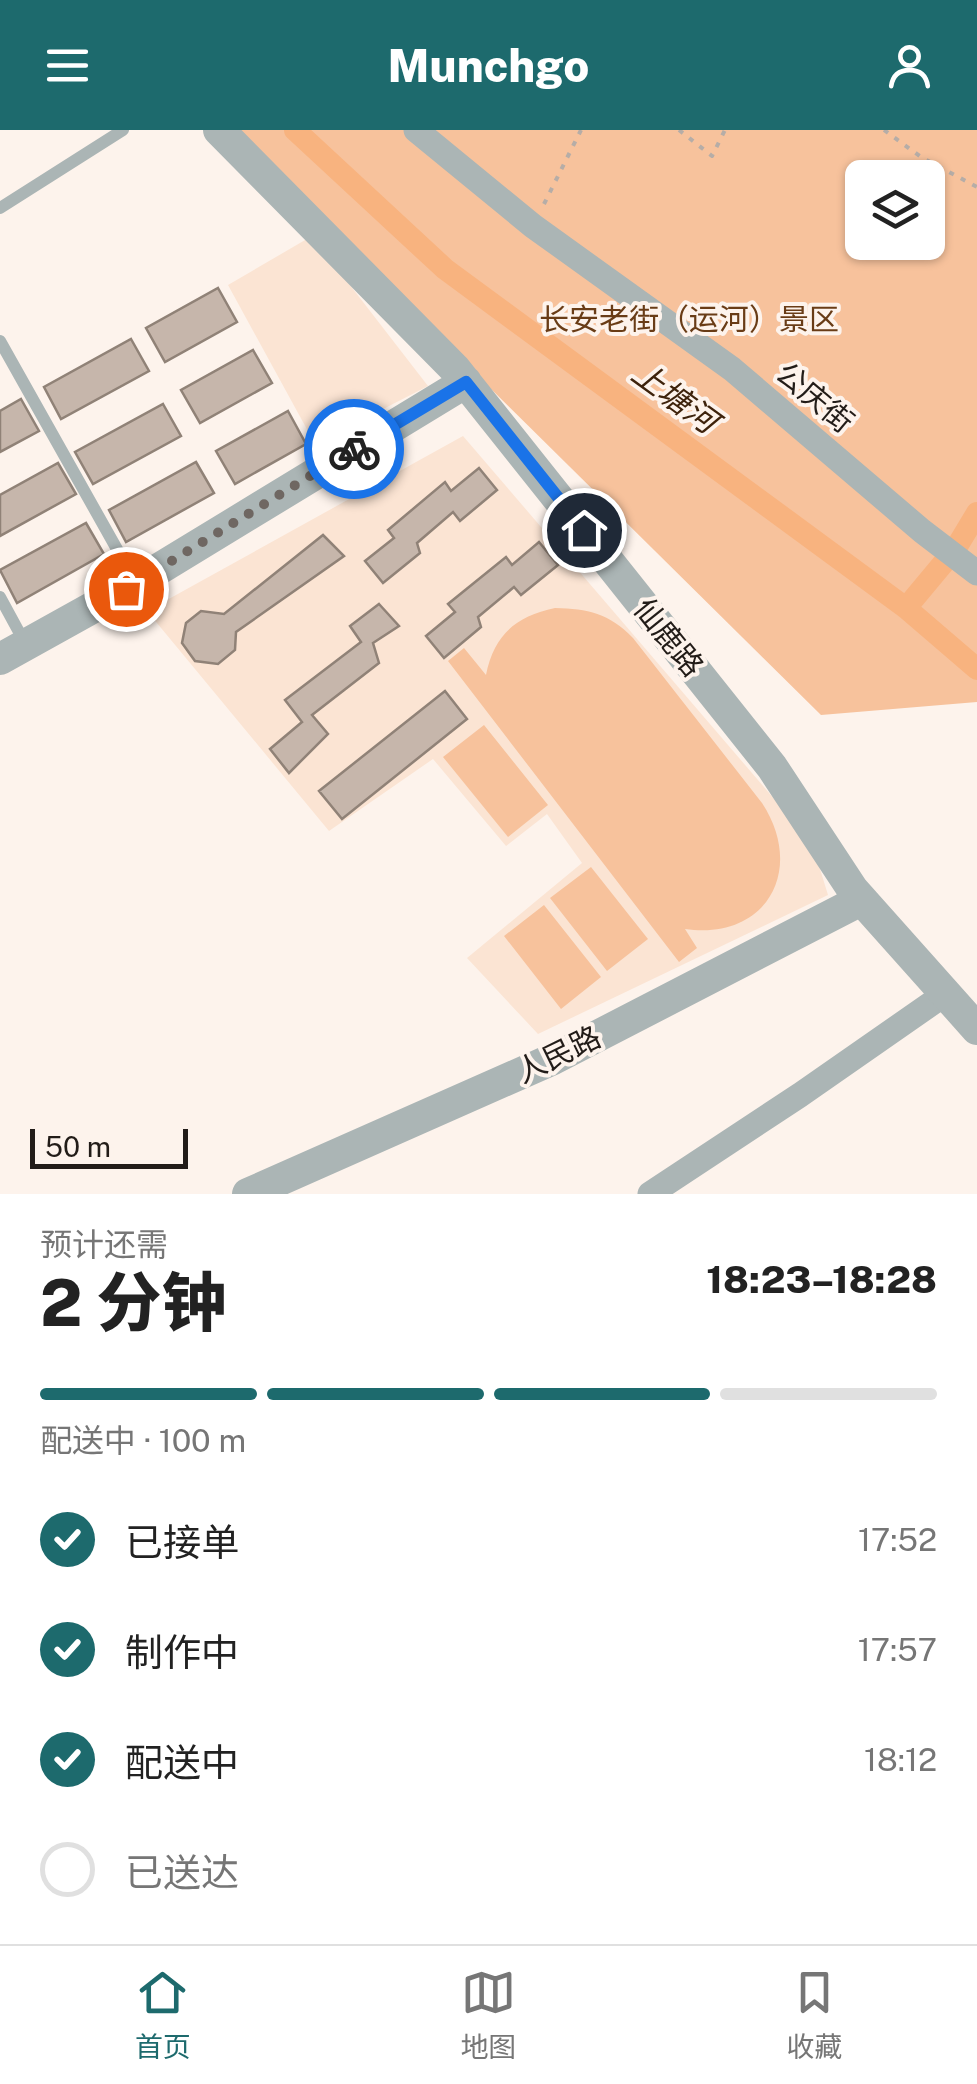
<!DOCTYPE html>
<html lang="zh">
<meta charset="utf-8">
<style>
:root{--surface:#fff;--page:#f6f6f6;--text:#222;--muted:#767676;--line:#e0e0e0;--accent:#1d6a6d}
body{margin:0;font-family:"Public Sans","Noto Sans SC",sans-serif;background:var(--page);color:var(--text);height:100vh;display:flex;flex-direction:column;font-size:38px;white-space:nowrap}
*{box-sizing:border-box;margin:0}
p{font-size:32px;color:var(--muted)}
.icon{flex:none;width:55px;height:55px;fill:none;stroke:currentColor;stroke-width:2;stroke-linecap:round;stroke-linejoin:round}
.map{position:relative;height:1064px;overflow:hidden}
.sheet{display:flex;flex-direction:column;background:var(--surface);flex:1}
.sheet>*{flex:none}
.controls{position:absolute;left:845px;top:30px;display:grid;gap:20px}
.controls a{display:grid;place-items:center;width:100px;height:100px;border-radius:15px;background:var(--surface);box-shadow:0 2px 8px #0004;font-size:50px}
.scale{position:absolute;left:30px;bottom:25px;width:158px;box-sizing:border-box;padding-left:10px;border:5px solid #221c18;border-top:0;font-size:28px;line-height:35px;white-space:nowrap;color:#221c18;-webkit-text-stroke:8px #fdf3ec;paint-order:stroke}
.pin{position:absolute;display:grid;place-items:center;width:85px;height:85px;color:#fff;margin:-42px;border:5px solid #fff;border-radius:50%;box-shadow:0 2px 10px #0007}
.courier{position:absolute;display:grid;place-items:center;width:100px;height:100px;margin:-50px;border:8px solid #1a73e8;border-radius:50%;background:#fff;color:#222;box-shadow:0 2px 12px #0007}
.overview em{font-style:normal;font-weight:800}
.overview div{display:flex;flex-direction:column-reverse}
.overview{display:flex;align-items:center;justify-content:space-between;height:170px;padding:0 40px}
h1{font-size:65px;font-weight:800;line-height:75px}
.bar{display:grid;grid-template-columns:repeat(4,1fr);gap:15px 10px;align-content:center;height:120px;padding:0 40px}
.bar i{height:12px;border-radius:8px;background:var(--line)}
.bar .on{background:var(--accent)}
.bar p{grid-column:span 4}
ol{padding:0 40px;list-style:none}
li{display:flex;align-items:center;gap:30px;height:110px}
li p{margin-inline-start:auto}
li .icon{padding:10px;border-radius:50%;background:var(--accent);color:#fff;stroke-width:4}
li:last-child{color:var(--muted)}
li i{width:55px;height:55px;border:5px solid var(--line);border-radius:50%}
header{display:flex;justify-content:space-between;align-items:center;height:130px;padding:0 40px;background:var(--accent);color:#fff;font-size:45px;font-weight:800}
.menu{display:flex;justify-content:space-around;align-items:center;height:140px;border-top:2px solid var(--line);background:var(--surface);font-size:28px;color:var(--muted)}
.menu a{display:grid;justify-items:center;gap:5px}
.menu .on{color:var(--accent)}
.map>svg:first-child{display:block}
.built{fill:#fbe4d3}
.green{fill:#f7c29c;fill-rule:evenodd}
.lines{fill:none;stroke-linecap:round;stroke-linejoin:round}
.canal{stroke:#f8b37f;stroke-width:22}
.building{fill:#c6b6ab;stroke:#908277;stroke-width:2.5}
.path{stroke:#b6ada7;stroke-width:4;stroke-dasharray:5 8;stroke-linecap:butt}
.service{stroke:#abb5b5;stroke-width:12}
.minor{stroke:#abb5b5;stroke-width:25}
.tertiary{stroke:#abb5b5;stroke-width:32}
.done{stroke:#6f6762;stroke-width:10;stroke-dasharray:0 18}
.route{stroke:#1a73e8;stroke-width:12}
.labels{text-anchor:middle;dominant-baseline:central;stroke-width:8;stroke-linejoin:round;paint-order:stroke}
.park-label{font-size:30px;fill:#693c16;stroke:#fdf3ec}
.street-label{font-size:30px;fill:#221c18;stroke:#fdf3ec}
.water-label{font-size:32px;font-style:italic;fill:#3e230c;stroke:#fdf3ec}
</style>
<header><svg class="icon" aria-label="menu" viewBox="0 0 24 24"><path d="M4 6h16M4 12h16M4 18h16"/></svg>Munchgo<svg class="icon" aria-label="person" viewBox="0 0 24 24"><circle cx="12" cy="8" r="4"/><path d="M4 21q1-7 8-7t8 7"/></svg></header>
<div class="map">
<svg width="977" height="1064" viewBox="0 0 977 1064">
<rect width="100%" height="100%" fill="#fdf3ec"/>
<path class="built" d="M312 106 428 256 315 314 228 155Z
M463 306 812 713 828 765 538 904 467 828 582 733 547 684 506 716 433 629 329 701 147 481Z"/>
<path class="green" d="M229 0H977V572L821 585ZM862 48H928V112H862Z
M555 478C588 479 609 483 633 508L762 673C806 740 766 811 685 799L697 818 679 832 448 531 464 518 486 545C494 505 516 486 555 478Z
M484 595 548 675 508 707 443 627Z
M591 737 648 809 607 841 550 768Z
M544 775 601 847 561 879 504 806Z"/>
<g class="lines">
<path class="canal" d="M295 0 445 139 906 478 977 539
M906 478 956 418 977 383"/>
</g>
<path class="building" d="M218 158 237 192 165 232 146 198Z
M131 209 149 241 61 289 44 257Z
M253 220 272 253 200 293 181 260Z
M21 269 39 301 0 322V281Z
M163 274 181 306 93 354 75 322Z
M288 281 306 314 235 354 216 321Z
M196 332 214 363 126 412 109 380Z
M58 333 76 364 0 406V365Z
M479 338 497 360 460 391 453 382 417 413 420 423 383 453 365 431 394 408 388 400 445 352 451 361Z
M86 393 104 424 17 473 0 440Z
M323 405 344 426 236 502 235 520 218 534 195 531 182 513 186 493 201 481 224 484Z
M539 412 558 435 521 465 514 457 478 487 481 497 444 528 426 506 455 482 448 474 506 427 512 435Z
M379 474 399 496 373 513 379 533 312 585 328 604 289 643 270 619 302 592 285 570 361 512 350 496Z
M445 561 467 589 342 689 319 661Z"/>
<g class="lines">
<path class="path" d="M679 0 712 26 725 0
M884 0 921 27 977 57
M544 74 581 0"/>
<path class="service" d="M0 78 123 0
M0 211 136 453
M0 467 25 513"/>
<path class="minor" d="M416 0 533 96 732 239 922 401 977 443
M650 1064 800 965 945 864"/>
<path class="tertiary" d="M219 0 455 239 772 637 853 760 977 899
M0 529 126 459 466 252
M248 1064 553 929 861 770"/>
</g>
<g class="lines">
<path class="done" d="M126 459 354 319"/>
<path class="route" d="M354 319 466 252 584 400"/>
</g>
<g class="labels">
<g class="park-label">
<text x="689" y="189">长安老街（运河）景区</text>
</g>
<g class="street-label">
<text transform="translate(815 267) rotate(40)">公庆街</text>
<text transform="translate(669 507) rotate(51)">仙鹿路</text>
<text transform="translate(558 924) rotate(-26)">人民路</text>
</g>
<g class="water-label">
<text transform="translate(675 267) rotate(36)">上塘河</text>
</g>
</g>
</svg>
<div class="controls">
<a><svg class="icon" aria-label="layers" viewBox="0 0 24 24"><path d="M12 4l9 5-9 5-9-5zM3 14l9 5 9-5"/></svg></a>
</div>
<div class="scale">50 m</div>
<div class="pin" style="left:126px;top:459px;background:#ea580c"><svg class="icon" aria-label="bag" viewBox="0 0 24 24"><path d="M5 8h14l-1 12H6zM9 8a3 3 0 0 1 6 0"/></svg></div>
<div class="pin" style="left:584px;top:400px;background:#1f2937"><svg class="icon" aria-label="home" viewBox="0 0 24 24"><path d="M3 11l9-7 9 7M6 9v11h12V9"/></svg></div>
<div class="courier" style="left:354px;top:319px"><svg class="icon" aria-label="bike" viewBox="0 0 24 24"><circle cx="6" cy="16" r="4"/><circle cx="18" cy="16" r="4"/><path d="M6 16l4-8h5l3 8M10 8l3 8H6M13 5h3"/></svg></div>
</div>
<section class="sheet">
<div class="overview"><div><h1>2 分钟</h1><p>预计还需</p></div><em>18:23–18:28</em></div>
<div class="bar"><i class="on"></i><i class="on"></i><i class="on"></i><i></i><p>配送中 · 100 m</p></div>
<ol>
<li><svg class="icon" aria-label="check" viewBox="0 0 24 24"><path d="M5 12l5 5 9-10"/></svg>已接单<p>17:52</p></li>
<li><svg class="icon" aria-label="check" viewBox="0 0 24 24"><path d="M5 12l5 5 9-10"/></svg>制作中<p>17:57</p></li>
<li><svg class="icon" aria-label="check" viewBox="0 0 24 24"><path d="M5 12l5 5 9-10"/></svg>配送中<p>18:12</p></li>
<li><i></i>已送达</li>
</ol>
</section>
<nav class="menu">
<a class="on"><svg class="icon" aria-label="home" viewBox="0 0 24 24"><path d="M3 11l9-7 9 7M6 9v11h12V9"/></svg>首页</a>
<a><svg class="icon" aria-label="map" viewBox="0 0 24 24"><path d="M3 6l6-2 6 2 6-2v14l-6 2-6-2-6 2zM9 4v14M15 6v14"/></svg>地图</a>
<a><svg class="icon" aria-label="saved" viewBox="0 0 24 24"><path d="M7 4h10v16l-5-4-5 4z"/></svg>收藏</a>
</nav>
